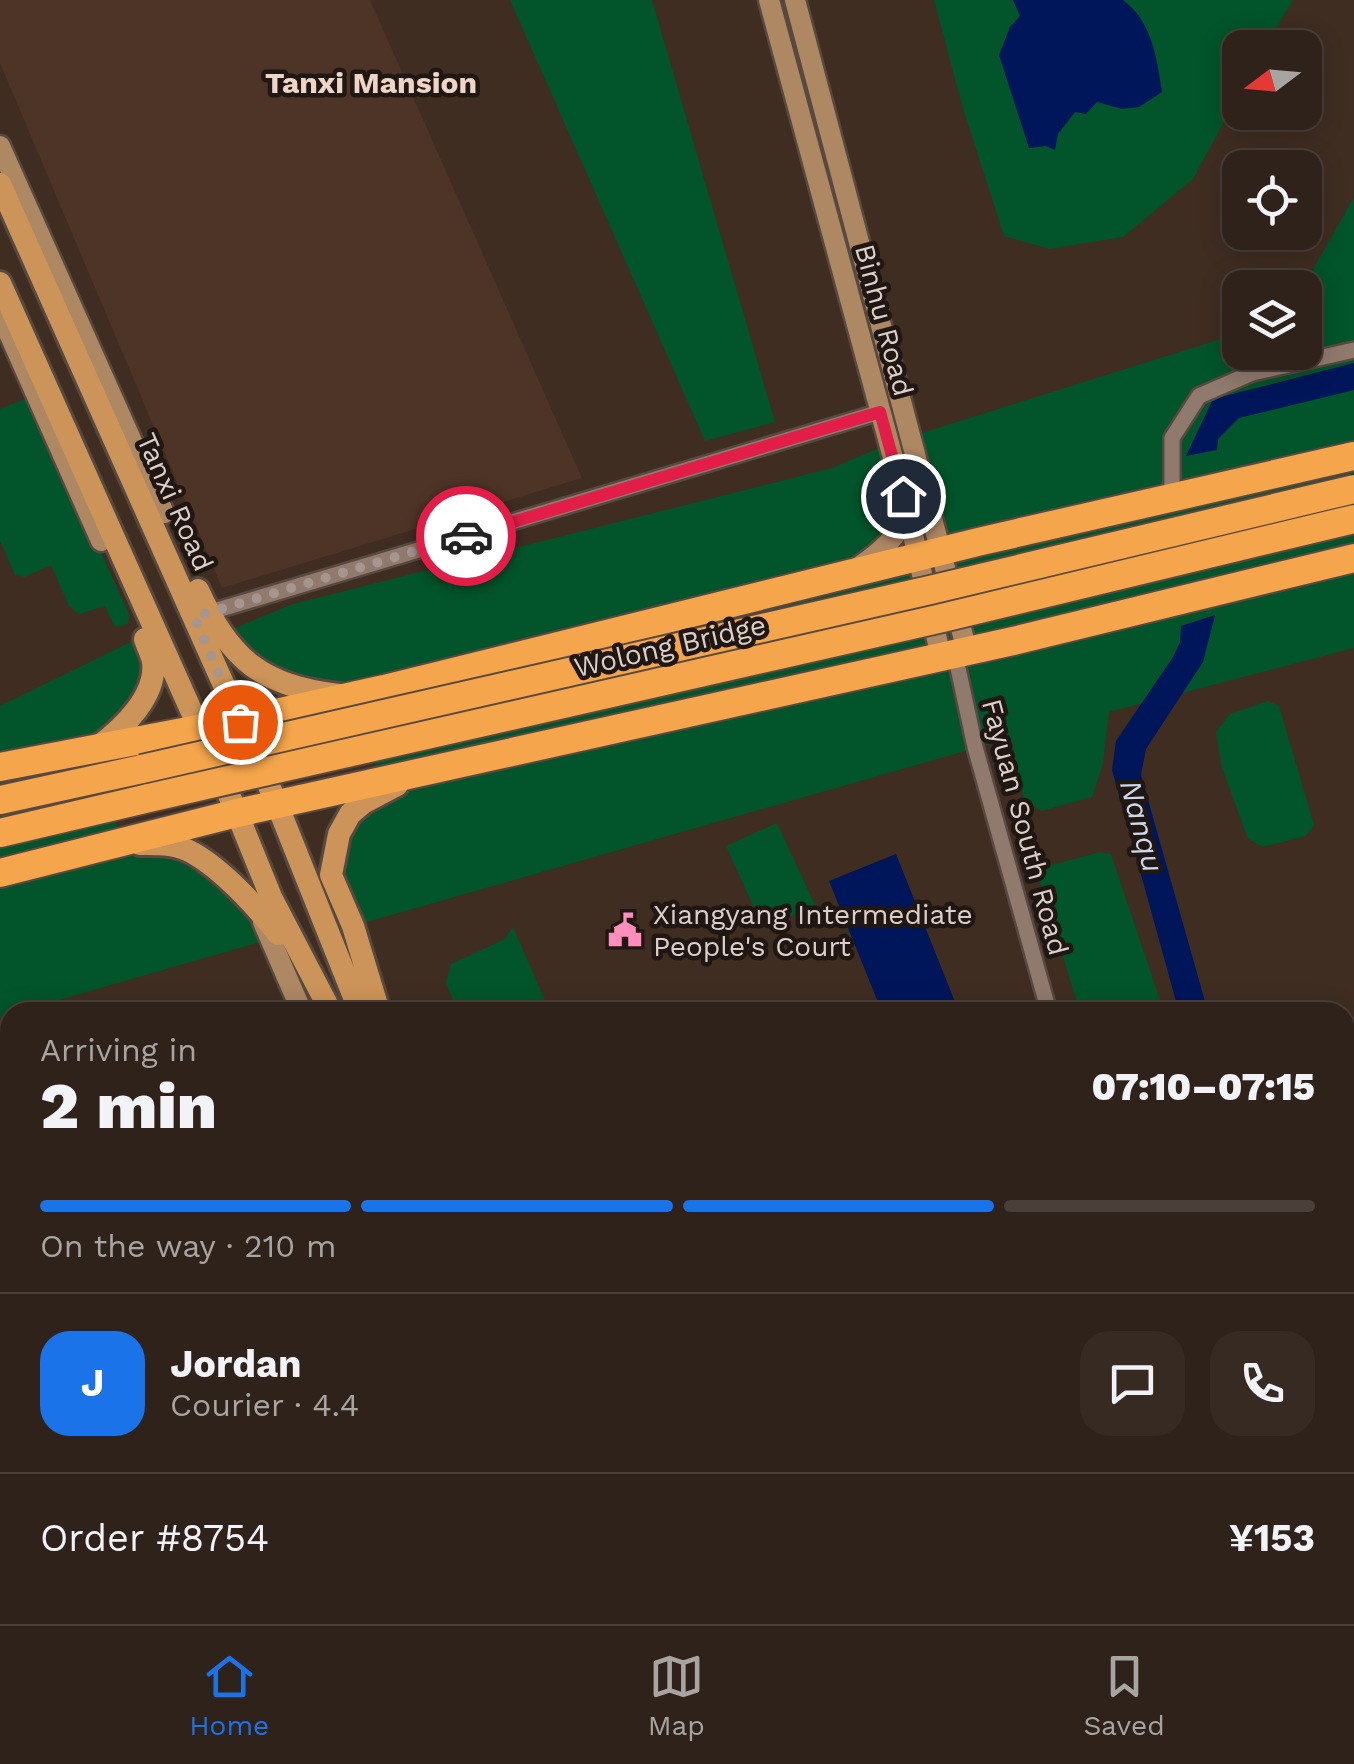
<!DOCTYPE html>
<meta charset="utf-8">
<style>
:root{--surface:#2f221a;--page:#372a23;--text:#f1f3f6;--muted:#a7a4a2;--line:#4a3f39;--accent:#1a73e8}
body{margin:0;font-family:"Work Sans",sans-serif;background:var(--page);color:var(--text);height:100vh;display:flex;flex-direction:column;font-size:38px;white-space:nowrap}
*{box-sizing:border-box;margin:0}
p{font-size:32px;color:var(--muted)}
.icon{flex:none;width:55px;height:55px;fill:none;stroke:currentColor;stroke-width:2;stroke-linecap:round;stroke-linejoin:round}
.map{position:relative;flex:1;overflow:hidden}
.details{position:absolute;left:0px;top:1002px;width:1355px;height:622px;display:flex;flex-direction:column;background:var(--surface);border-radius:30px 30px 0 0;box-shadow:0 5px 25px #0003,0 0 0 2px var(--line)}
.details>*{flex:none}
.needle{width:65px;rotate:254deg}
.buttons{position:absolute;left:1222px;top:30px;display:grid;gap:20px}
.buttons a{display:grid;place-items:center;width:100px;height:100px;border-radius:20px;background:var(--surface);box-shadow:0 5px 25px #0003,0 0 0 2px var(--line);font-size:50px}
.pin{position:absolute;display:grid;place-items:center;width:85px;height:85px;color:#fff;margin:-42px;border:5px solid #fff;border-radius:50%;box-shadow:0 2px 10px #0007}
.courier{position:absolute;display:grid;place-items:center;width:100px;height:100px;margin:-50px;border:8px solid #e11d48;border-radius:50%;background:#fff;color:#222;box-shadow:0 2px 12px #0007}
.headline em{font-style:normal;font-weight:800}
.headline div{display:flex;flex-direction:column-reverse}
.headline{display:flex;align-items:center;justify-content:space-between;height:170px;padding:0 40px}
h1{font-size:65px;font-weight:800;line-height:75px}
.bar{display:grid;grid-template-columns:repeat(4,1fr);gap:15px 10px;align-content:center;height:120px;padding:0 40px}
.bar i{height:12px;border-radius:8px;background:var(--line)}
.bar .selected{background:var(--accent)}
.bar p{grid-column:span 4}
.line{display:flex;align-items:center;gap:25px;padding:0 40px;border-top:2px solid var(--line)}
.line div{flex:1}
.round{display:grid;place-items:center;flex:none;width:105px;height:105px;border-radius:30px;background:var(--page)}
.dock{display:flex;justify-content:space-around;align-items:center;height:140px;border-top:2px solid var(--line);background:var(--surface);font-size:28px;color:var(--muted)}
.dock a{display:grid;justify-items:center;gap:5px}
.dock .selected{color:var(--accent)}
.map>svg:first-child{display:block}
.built{fill:#4d3426}
.green{fill:#02542a}
.water{fill:#00165a}
.lines{fill:none;stroke-linecap:round;stroke-linejoin:round}
.street-casing{stroke:#584940;stroke-width:20}
.secondary-casing{stroke:#584940;stroke-width:25}
.primary-casing{stroke:#584940;stroke-width:28}
.highway-casing{stroke:#584940;stroke-width:32}
.street{stroke:#907a6d;stroke-width:15}
.secondary{stroke:#ae8763;stroke-width:20}
.primary{stroke:#cd9459;stroke-width:22}
.highway{stroke:#f5a54b;stroke-width:28}
.highway-bridge-casing{stroke:#584940;stroke-width:32;stroke-linecap:butt}
.highway-bridge{stroke:#f5a54b;stroke-width:28}
.done{stroke:#a5968f;stroke-width:10;stroke-dasharray:0 18}
.route{stroke:#e11d48;stroke-width:12}
.labels{text-anchor:middle;dominant-baseline:central;stroke-width:9;stroke-linejoin:round;paint-order:stroke}
.street-label{font-size:28px;fill:#dccfc9;stroke:#201712}
.poi-label{font-size:28px;fill:#dccfc9;stroke:#201712;text-anchor:start}
.neighbourhood-label{font-size:30px;font-weight:bold;fill:#eed5c8;stroke:#201712}
.water-label{font-size:30px;font-style:italic;fill:#cdd8ed;stroke:#201712}
</style>
<div class="map">
<svg width="1354" height="1624" viewBox="0 0 1354 1624">
<rect width="100%" height="100%" fill="#3f2d22"/>
<path class="built" d="M0 0H370L582 478 222 588 0 63Z"/>
<path class="green" d="M510 0H652L775 422 705 441Z
M934 0H1293L1265 47 1240 48V92L1193 179 1123 237 1049 249 1004 236 962 105Z
M1354 197V648L1109 712 1103 764 1092 797 1042 811 1024 801 1011 738 353 926 331 875 339 834 384 790 351 696 307 692 220 634 293 604 832 468 893 442 1240 333V352H1305L1303 287Z
M25 399 34 405 129 614 128 624 115 627 105 606 79 614 69 606 51 565 24 577 15 575 0 541V409Z
M143 636 150 685 97 747 121 843 193 852 271 939 0 1017V706Z
M1268 701 1279 706 1314 825 1306 836 1263 847 1248 839 1222 768 1216 732 1230 714Z
M777 823 815 905 763 928 726 846Z
M1100 852 1111 854 1164 1012H1080L1040 882 1044 867Z
M513 927 550 1012H458L446 983 451 964 505 939Z"/>
<path class="water" d="M1013 0H1123C1152 21 1157 59 1162 92L1139 107 1122 109 1097 102 1086 114 1075 112 1058 134 1055 150 1046 146 1029 148 999 55 1010 27 1020 16Z
M1354 363V390L1239 418 1218 439 1217 450 1186 456 1213 399Z
M1215 615 1203 662 1146 749 1141 775 1208 1012H1179L1112 770 1116 741 1173 657 1180 642 1181 626Z
M896 854 959 1012H882L829 881Z"/>
<g class="lines">
<g class="street-casing">
<path id="street" d="M1172 498V438L1199 396 1252 373 1354 350
M204 614 880 412
M955 654 975 747 1049 1012
M1345 1063 1354 1060
M1345 1267 1354 1285
M1345 1599 1354 1597
M77 1615 80 1624
M358 1615 361 1624
M1265 1624 1294 1615"/>
</g>
<g class="secondary-casing">
<path id="secondary" d="M769 0 908 513 941 657
M795 0 967 651
M0 146 164 513
M0 313 101 541
M860 566C882 551 897 537 908 513
M263 922 302 1012
M0 1455 10 1451
M558 1615 562 1624
M630 1615 634 1624"/>
</g>
<g class="primary-casing">
<path id="primary" d="M0 184 277 804 360 1012
M0 283 237 813 271 897 331 1012
M198 590C229 659 263 687 339 695
M99 746C123 728 157 696 153 662 152 655 147 646 145 639
M140 844C158 844 177 843 193 853 223 870 257 907 278 934
M379 1012 353 926 331 875 339 834 350 814 363 803 397 785
M582 1615 586 1624
M611 1615 615 1624"/>
</g>
<g class="highway-casing">
<path id="highway" d="M0 767 240 721 384 689 982 541 1354 456
M0 800 142 769
M0 833 149 798
M0 873 237 813 1013 641 1354 558"/>
</g>
<use href="#street" class="street"/>
<use href="#secondary" class="secondary"/>
<use href="#primary" class="primary"/>
<use href="#highway" class="highway"/>
<g class="highway-bridge-casing">
<path id="highway-bridge" d="M142 769 930 590 1354 489
M149 798 938 619 1354 519"/>
</g>
<use href="#highway-bridge" class="highway-bridge"/>
</g>
<g class="lines">
<path class="done" d="M240 722 194 617 466 536"/>
<path class="route" d="M466 536 880 412 903 496"/>
</g>
<defs>
<g id="civic-bare" transform="scale(2.7)"><path d="M-.6-6.5H3V-4.5H.6V-3L4-1V1h2V6H-6V1h2V-1L-.6-3ZM-1.2 2.5V6h2.4V2.5Z" fill="#fe8ebc" stroke="#201712" stroke-width="2.5" paint-order="stroke"/></g>
</defs>
<g fill-rule="evenodd">
<use href="#civic-bare" x="625" y="930"/>
</g>
<g class="labels">
<g class="street-label">
<text transform="translate(884 320) rotate(75)">Binhu Road</text>
<text transform="translate(175 502) rotate(66)">Tanxi Road</text>
<text transform="translate(670 646) rotate(-13)">Wolong Bridge</text>
<text transform="translate(1025 827) rotate(75)">Fayuan South Road</text>
</g>
<g class="poi-label">
<text x="653" y="914">Xiangyang Intermediate<tspan x="653" dy="32">People's Court</tspan></text>
</g>
<g class="neighbourhood-label">
<text x="371" y="82">Tanxi Mansion</text>
</g>
<g class="water-label">
<text transform="translate(1142 826) rotate(75)">Nanqu</text>
</g>
</g>
</svg>
<div class="buttons">
<a><svg class="needle" viewBox="-14 -14 28 28"><path d="M0-13l5 13h-10z" fill="#e53935"/><path d="M0 13l5-13h-10z" fill="#a7a4a2"/></svg></a>
<a><svg class="icon" aria-label="locate" viewBox="0 0 24 24"><circle cx="12" cy="12" r="6"/><path d="M12 2v4M12 18v4M2 12h4M18 12h4"/></svg></a>
<a><svg class="icon" aria-label="layers" viewBox="0 0 24 24"><path d="M12 4l9 5-9 5-9-5zM3 14l9 5 9-5"/></svg></a>
</div>
<div class="pin" style="left:240px;top:722px;background:#ea580c"><svg class="icon" aria-label="bag" viewBox="0 0 24 24"><path d="M5 8h14l-1 12H6zM9 8a3 3 0 0 1 6 0"/></svg></div>
<div class="pin" style="left:903px;top:496px;background:#1f2937"><svg class="icon" aria-label="home" viewBox="0 0 24 24"><path d="M3 11l9-7 9 7M6 9v11h12V9"/></svg></div>
<div class="courier" style="left:466px;top:536px"><svg class="icon" aria-label="car" viewBox="0 0 24 24"><path d="M5 17H2v-5l4-1 3-4h7l3 4 3 1v5h-3M9 17h6M6 11h13"/><circle cx="7" cy="17" r="2"/><circle cx="17" cy="17" r="2"/></svg></div>
<section class="details">
<div class="headline"><div><h1>2 min</h1><p>Arriving in</p></div><em>07:10–07:15</em></div>
<div class="bar"><i class="selected"></i><i class="selected"></i><i class="selected"></i><i></i><p>On the way · 210 m</p></div>
<div class="line" style="height:180px"><b class="round" style="background:var(--accent);color:#fff">J</b><div><b>Jordan</b><p>Courier · 4.4</p></div><a class="round"><svg class="icon" aria-label="chat" viewBox="0 0 24 24"><path d="M4 5h16v11H9l-5 4z"/></svg></a><a class="round"><svg class="icon" aria-label="phone" viewBox="0 0 24 24"><path d="M5 4h4l2 5-3 2q2 4 5 5l2-3 5 2v4C11 20 4 13 5 4z"/></svg></a></div>
<div class="line" style="height:130px"><div>Order #8754</div><b>¥153</b></div>
</section>
</div>
<nav class="dock">
<a class="selected"><svg class="icon" aria-label="home" viewBox="0 0 24 24"><path d="M3 11l9-7 9 7M6 9v11h12V9"/></svg>Home</a>
<a><svg class="icon" aria-label="map" viewBox="0 0 24 24"><path d="M3 6l6-2 6 2 6-2v14l-6 2-6-2-6 2zM9 4v14M15 6v14"/></svg>Map</a>
<a><svg class="icon" aria-label="saved" viewBox="0 0 24 24"><path d="M7 4h10v16l-5-4-5 4z"/></svg>Saved</a>
</nav>
